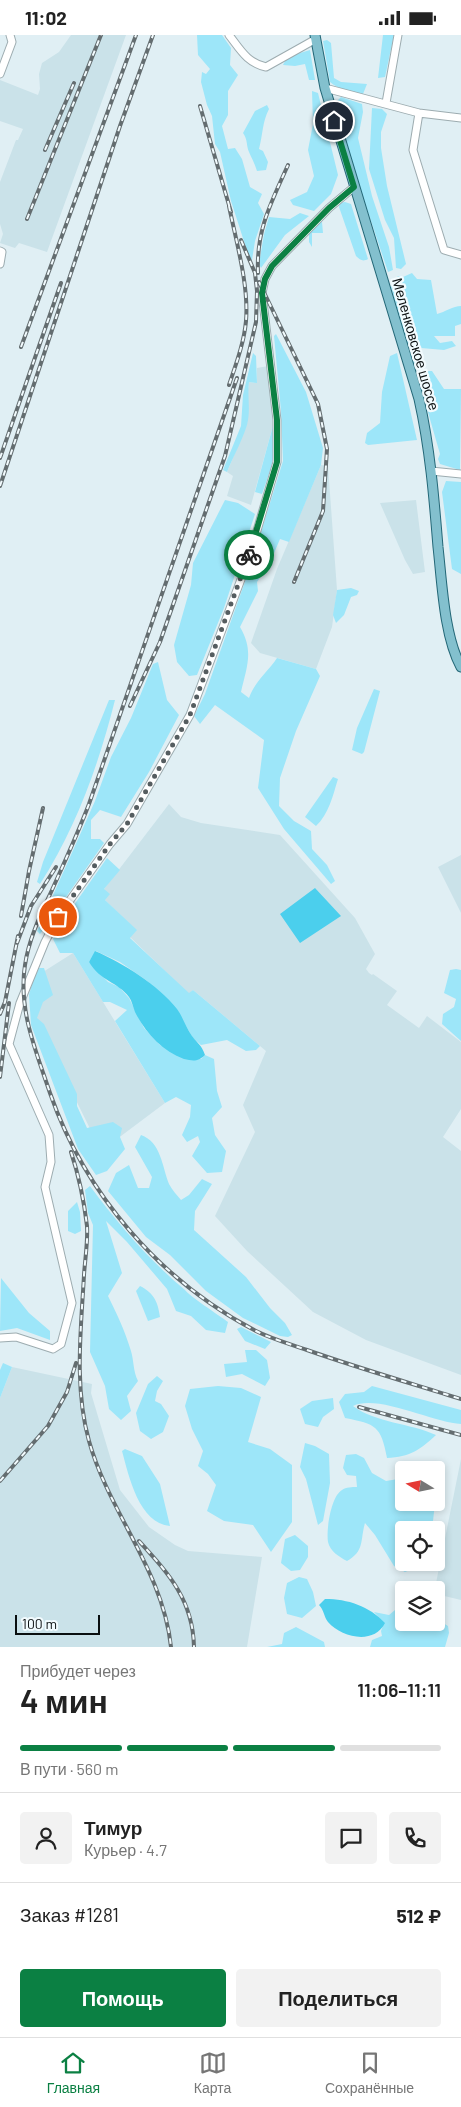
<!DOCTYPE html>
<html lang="ru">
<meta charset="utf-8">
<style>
:root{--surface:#fff;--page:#f2f2f2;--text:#222;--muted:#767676;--line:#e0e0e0;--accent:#0b8043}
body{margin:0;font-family:Barlow,sans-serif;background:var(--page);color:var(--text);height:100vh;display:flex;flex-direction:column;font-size:19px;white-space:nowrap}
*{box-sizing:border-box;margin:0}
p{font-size:16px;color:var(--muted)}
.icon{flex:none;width:28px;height:28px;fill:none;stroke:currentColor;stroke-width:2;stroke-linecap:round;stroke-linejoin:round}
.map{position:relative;height:1612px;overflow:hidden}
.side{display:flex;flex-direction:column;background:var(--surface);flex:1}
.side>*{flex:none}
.needle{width:32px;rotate:280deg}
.tools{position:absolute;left:395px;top:1426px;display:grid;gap:10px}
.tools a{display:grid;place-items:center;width:50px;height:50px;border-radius:5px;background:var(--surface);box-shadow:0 2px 8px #0003;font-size:25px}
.scale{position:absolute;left:15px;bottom:12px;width:85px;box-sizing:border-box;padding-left:5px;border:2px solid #0a0f10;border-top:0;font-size:14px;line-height:18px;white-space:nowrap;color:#0a0f10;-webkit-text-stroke:4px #f2fbfe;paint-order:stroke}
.pin{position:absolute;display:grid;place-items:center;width:42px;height:42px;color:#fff;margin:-21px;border:2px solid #fff;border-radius:50%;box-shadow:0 1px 5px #0007}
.courier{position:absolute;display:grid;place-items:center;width:50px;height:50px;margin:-25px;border:4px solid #0b8043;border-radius:50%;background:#fff;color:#222;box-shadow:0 1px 6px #0007}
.summary em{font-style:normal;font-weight:600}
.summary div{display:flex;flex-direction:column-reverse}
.summary{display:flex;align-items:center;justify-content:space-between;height:85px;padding:0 20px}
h1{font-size:32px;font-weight:600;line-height:38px}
.bar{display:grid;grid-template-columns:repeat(4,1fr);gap:8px 5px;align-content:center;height:60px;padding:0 20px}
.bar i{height:6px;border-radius:4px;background:var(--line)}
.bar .active{background:var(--accent)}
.bar p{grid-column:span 4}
.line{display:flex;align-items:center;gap:12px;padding:0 20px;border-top:1px solid var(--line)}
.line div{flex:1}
.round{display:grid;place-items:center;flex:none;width:52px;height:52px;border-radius:5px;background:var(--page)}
.primary-button{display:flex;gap:10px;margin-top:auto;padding:10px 20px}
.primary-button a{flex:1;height:58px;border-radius:5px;background:var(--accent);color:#fff;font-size:20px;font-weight:600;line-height:58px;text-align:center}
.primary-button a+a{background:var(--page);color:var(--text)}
.status{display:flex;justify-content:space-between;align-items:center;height:35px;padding:0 25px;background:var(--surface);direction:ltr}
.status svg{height:14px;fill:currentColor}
.dock{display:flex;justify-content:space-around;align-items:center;height:70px;border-top:1px solid var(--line);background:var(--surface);font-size:14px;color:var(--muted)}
.dock a{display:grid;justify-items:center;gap:2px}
.dock .active{color:var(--accent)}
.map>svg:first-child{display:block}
.built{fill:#cae2e9}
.green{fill:#9de6f9}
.water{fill:#4bcfed}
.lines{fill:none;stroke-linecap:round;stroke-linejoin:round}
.minor-casing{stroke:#9dacb0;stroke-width:9}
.major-casing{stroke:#236777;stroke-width:11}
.minor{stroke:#fff;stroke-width:7}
.major{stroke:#83c0ce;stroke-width:9}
.rail-casing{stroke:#646d70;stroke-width:4}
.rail{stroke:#f2fbfe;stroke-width:2;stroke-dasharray:5.5;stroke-linecap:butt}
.done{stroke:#555d60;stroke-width:5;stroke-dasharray:0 9}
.route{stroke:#0b8043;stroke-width:6}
.labels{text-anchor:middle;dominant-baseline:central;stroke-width:4.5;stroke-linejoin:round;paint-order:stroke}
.street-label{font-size:14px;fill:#0a0f10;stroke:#f2fbfe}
</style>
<div class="status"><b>11:02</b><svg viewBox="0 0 49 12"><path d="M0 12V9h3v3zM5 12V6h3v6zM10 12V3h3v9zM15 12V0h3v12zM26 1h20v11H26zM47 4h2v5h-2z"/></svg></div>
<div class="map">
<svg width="461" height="1612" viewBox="0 0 461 1612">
<rect width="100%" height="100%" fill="#e0eff4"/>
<path class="built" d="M71 0H126L47 217 19 208 15 213 0 208 3 199 0 189V147L16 105H18L23 94 0 86V45L38 60 40 54 39 39 42 28 59 17Z
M268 331 274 387 251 470 227 461 233 441 227 437 247 389V362L249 347 257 348V333Z
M321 430 328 431 337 555 332 592 316 634 260 618 251 608 277 534Z
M416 465 425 537 413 539 405 525 380 468Z
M169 769 181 782 201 788 280 800 355 883 375 919 366 934 369 938 372 940 373 939 397 956 387 970 419 993 427 981 461 1007V1074L443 1102 461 1116V1340L366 1305 313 1277 247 1216 215 1181 255 1097 243 1070 266 1016 193 955 189 959 130 902 136 895 105 865 104 854Z
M461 820V878L438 832Z
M73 918 165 1068 101 1116 35 982V942Z
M12 1332 92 1349 91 1358 120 1455 149 1492 175 1510 188 1516 262 1522 247 1612H0V1363Z
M461 1424V1565L436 1559 435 1553Z"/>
<path class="green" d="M197 0H222L231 13 230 30 238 40 228 56V80L222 91 228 114 235 113 242 124 250 152 262 159 258 168 264 179 255 206 252 225H250L231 166 220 117 215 109 212 81 207 70 201 47 202 37 206 39 210 34 198 20Z
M383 0H394L385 42 378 43Z
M327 5 331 8 334 43 341 47 367 49 363 59C352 58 339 55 330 47L323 6Z
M310 15 315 45H309L305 29 295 31 283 30 287 22Z
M312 56 318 58 338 140 331 159 314 176 293 170 290 165 307 157 314 141 308 115 313 89Z
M341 62 362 69 363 77 358 103 372 161 389 212 393 235 388 237 340 93 337 66Z
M267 70 269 74C262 88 263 99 259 114L263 116 268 127 266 135 257 136C255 129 252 124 249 117 246 110 248 105 243 98L255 76Z
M372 73 382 74 387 79 381 97V113L387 151 406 229 401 234 396 233 394 203 385 185 369 134Z
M345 167 351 169 368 224C363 227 360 225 356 221L339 172 340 168Z
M300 178 309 181 285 200 261 233 259 229 264 199 269 182 290 184Z
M322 187 323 198H312V212L309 207V196L318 188Z
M412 238 417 244 431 245 437 279C445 277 453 271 461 271V289L455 291V301H434L440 308 452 306 456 311 444 315 421 313 422 321 419 331 414 330 410 318 412 312 407 309 391 252 398 241 403 242Z
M276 299 306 357 323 413 321 430 289 507 280 504 272 523 269 524 254 520 283 426 281 376 274 301Z
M253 318 256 321 257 348 249 347C247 362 251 374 247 390 242 406 233 422 227 437L223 435 241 391 243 360Z
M397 318 417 405 368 410 365 408 367 398 380 388 382 357 390 321Z
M422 336H432L444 354H461L460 435 440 429 438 424 440 419 417 339Z
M274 387C280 411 270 436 262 459L255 457Z
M446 446 461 447V539L452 534 442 457Z
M225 465 238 468 255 479 224 573 197 640 189 641 177 627 174 610 191 550 193 528Z
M252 527 264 530V537L257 547 258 556 240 592C254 616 247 631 241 657L249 663C255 646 267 638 277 623L316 634 320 641 296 696 280 743 279 771 294 786 311 796 312 814 327 830 335 846 331 849 284 794 258 753 264 705 215 670 200 689 194 681 205 659Z
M351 553 359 556 357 560 351 562 344 580 336 588 333 580 337 555Z
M158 627 167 665 179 680 149 737 121 782 100 775 91 785V804H100L104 808 40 899 37 896 95 766 111 722 131 683 153 629Z
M374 654 380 656 364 717 362 719 352 715 357 693Z
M109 665H115C99 729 76 793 40 849L37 847 43 827Z
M333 742 338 744C333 760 329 779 316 791L305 782Z
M107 823 120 835 104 854 110 859 105 865 137 895 130 903 189 958 193 955 260 1011 256 1015 246 1016 227 1005 201 1010 193 1003 176 974 146 945 120 927 96 916 89 927 108 947 119 952 129 963 144 993 160 1010 201 1024 205 1020 214 1024 217 1056 222 1072 212 1083 215 1100 226 1116 222 1137 207 1138 192 1121 200 1107 198 1101 187 1107 182 1100 190 1082 191 1070 176 1062 165 1068 115 986 127 975 110 967H103L73 918H60L53 904 76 867Z
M39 933H44L53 960 43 967 37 983 44 989 77 1059V1071L87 1093 113 1087 122 1093 120 1102 125 1114 107 1136 96 1140 78 1114 31 990 29 960 33 945Z
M456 934 461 935V1006L442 989 443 979 454 972 456 964 444 958 450 935Z
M141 1100C161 1107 162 1131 169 1149 172 1155 177 1160 181 1165L189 1160 202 1144 212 1149 195 1176 194 1195 246 1242 270 1273 285 1288 292 1300 288 1302 280 1301 243 1283 206 1256 170 1220 146 1202 108 1156 116 1138 129 1130 138 1153H149L152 1142 135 1112Z
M90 1151C118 1189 149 1225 185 1255 188 1260 220 1281 228 1287L225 1298 206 1295 191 1281 176 1276 167 1254 127 1207 106 1186 122 1238 108 1261C117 1279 125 1296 131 1316 134 1326 133 1336 138 1346L127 1361 131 1376 121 1385 109 1374 105 1351 90 1317 93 1190 88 1178 85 1155Z
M77 1167 80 1177 81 1196 75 1199 68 1196V1176Z
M1 1243 29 1278 50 1296V1305L17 1293 0 1296Z
M140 1251C154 1258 158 1267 160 1282L148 1286 136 1256Z
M241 1292 271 1307 265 1314 245 1306 237 1294Z
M245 1315H256L267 1325 270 1343 265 1351 242 1339 226 1342 224 1329 247 1327Z
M3 1328 12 1332 0 1363V1335Z
M157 1341 163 1346 157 1356 155 1366 161 1369 169 1381 163 1397 151 1404 140 1396 136 1378 148 1349Z
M218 1351 241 1353 261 1362 248 1407 270 1414 292 1430V1487L271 1517 253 1490 224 1486 207 1476 216 1450 208 1439 198 1431 203 1416 192 1394 185 1371 190 1354Z
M372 1351 461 1375V1389C434 1388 378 1359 353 1371 376 1388 410 1388 436 1400 420 1415 410 1422 387 1423 381 1391 376 1389 345 1383L339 1367 345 1359 364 1357Z
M333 1363 334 1374 323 1382 318 1392 305 1389 300 1374 312 1366Z
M305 1408 315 1411 329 1419 330 1448 323 1486 318 1490 306 1444 300 1432Z
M125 1414 142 1421 160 1449 170 1491C139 1488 129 1442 122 1416Z
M356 1419 364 1423 372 1438 386 1446 404 1443V1468H435L432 1495H404V1528H422L420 1531 405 1537 394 1531 375 1500 365 1488C360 1505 365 1516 347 1526 339 1522 330 1516 328 1507 326 1495 331 1461 342 1455 346 1452 352 1452 357 1452L356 1441 347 1440 343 1433 346 1420Z
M295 1500 308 1511V1522L300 1535 291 1536 281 1528 285 1504Z
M299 1542 307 1544 313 1557 316 1571 302 1583 287 1579 284 1563 287 1548Z
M395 1575 404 1577V1588H436V1584L448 1591 449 1598 445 1612H370L372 1605 382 1601 381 1596 384 1588 374 1577 389 1580Z
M296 1592 324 1607 325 1612H267L282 1609 284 1598Z"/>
<path class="water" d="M315 853 341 881 300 908 280 879Z
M95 916C123 928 158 950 177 974 183 982 186 993 192 1001 198 1009 201 1009 205 1020 198 1027 193 1026 184 1024 162 1016 145 997 135 977 133 972 132 966 129 962 118 947 100 946 89 927Z
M325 1564C348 1564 369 1571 385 1588 374 1610 342 1603 328 1587 324 1582 324 1575 319 1570Z"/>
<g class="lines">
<g class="minor-casing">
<path id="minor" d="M229 0C240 14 247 28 266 32L316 4
M0 39 12 7 10 0
M325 53 419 78 461 83
M386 68 398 0
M419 78 413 115 444 215 461 220
M0 216 2 217 0 229
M431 436 461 439
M0 1303 16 1302 53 1314 61 1309 72 1268 45 1152 51 1127 49 1100 9 1009 20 968 45 907 58 882 110 809 127 789 190 680 249 523 277 427V385L262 258 265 244 272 231 329 173 354 152"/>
</g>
<g class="major-casing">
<path id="major" d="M315 0 325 53 419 364C430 413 434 462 438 512 442 547 444 601 461 632"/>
</g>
<use href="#minor" class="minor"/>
<use href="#major" class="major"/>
<g class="rail-casing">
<path id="rail" d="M200 71 231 177
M45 115 74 48
M229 171C236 206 249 250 246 286 244 308 236 329 229 350
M27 184 101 0
M258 238C256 195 271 168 288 130
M259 247 318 369 327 414 323 476 294 547
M21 312 136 0
M237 343 89 769C78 798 65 826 52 855 41 879 29 903 25 930 18 975 36 1016 50 1058 85 1159 160 1246 256 1296 272 1304 290 1309 307 1315 358 1333 410 1348 461 1364
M0 423 61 248
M0 451 120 91 153 0
M130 671 160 607 225 421 256 287 257 256 255 238 241 205
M21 881 29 836 43 773
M17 908 31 871 56 832
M0 979 5 967 18 901
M0 1042 9 968
M71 1117C79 1141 84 1166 87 1191 88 1207 85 1224 84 1240 81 1295 74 1352 89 1406 109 1478 163 1535 171 1612
M359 1372 461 1400
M0 1446 48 1391 67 1357 76 1328
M139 1506C169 1539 193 1565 194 1612"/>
</g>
<use href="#rail" class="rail"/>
</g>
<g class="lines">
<path class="done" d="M58 882 110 809 127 789 190 680 249 520"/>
<path class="route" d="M249 520 277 427V385L262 258 265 244 272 231 329 173 354 152 334 86"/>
</g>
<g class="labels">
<g class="street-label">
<text transform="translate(416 309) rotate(74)">Меленковское шоссе</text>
</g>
</g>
</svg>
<div class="tools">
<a><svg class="needle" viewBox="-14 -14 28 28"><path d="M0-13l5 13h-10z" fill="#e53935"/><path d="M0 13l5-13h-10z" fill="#767676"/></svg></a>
<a><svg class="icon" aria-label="locate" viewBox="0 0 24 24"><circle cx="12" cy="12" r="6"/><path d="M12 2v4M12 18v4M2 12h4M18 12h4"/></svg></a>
<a><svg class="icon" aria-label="layers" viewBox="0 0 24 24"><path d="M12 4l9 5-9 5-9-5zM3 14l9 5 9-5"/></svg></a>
</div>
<div class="scale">100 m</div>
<div class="pin" style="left:58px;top:882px;background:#ea580c"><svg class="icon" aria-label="bag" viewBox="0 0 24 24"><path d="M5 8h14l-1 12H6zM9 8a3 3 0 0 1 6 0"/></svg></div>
<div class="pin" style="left:334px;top:86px;background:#1f2937"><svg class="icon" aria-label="home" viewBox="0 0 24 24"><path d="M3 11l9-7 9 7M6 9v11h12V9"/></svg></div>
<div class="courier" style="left:249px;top:520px"><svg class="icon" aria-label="bike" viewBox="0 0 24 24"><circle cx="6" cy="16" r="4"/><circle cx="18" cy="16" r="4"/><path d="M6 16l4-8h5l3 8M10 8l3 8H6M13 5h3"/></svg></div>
</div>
<section class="side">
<div class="summary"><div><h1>4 мин</h1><p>Прибудет через</p></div><em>11:06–11:11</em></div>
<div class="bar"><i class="active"></i><i class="active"></i><i class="active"></i><i></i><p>В пути · 560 m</p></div>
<div class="line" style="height:90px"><a class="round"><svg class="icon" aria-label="person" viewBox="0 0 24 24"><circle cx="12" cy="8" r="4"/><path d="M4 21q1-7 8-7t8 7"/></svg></a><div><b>Тимур</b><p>Курьер · 4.7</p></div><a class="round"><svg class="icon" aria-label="chat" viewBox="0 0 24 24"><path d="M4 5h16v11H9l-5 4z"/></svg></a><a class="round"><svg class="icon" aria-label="phone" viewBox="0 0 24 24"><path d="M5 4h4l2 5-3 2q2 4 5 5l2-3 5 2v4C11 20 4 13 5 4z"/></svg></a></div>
<div class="line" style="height:65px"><div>Заказ #1281</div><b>512 ₽</b></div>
<div class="primary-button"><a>Помощь</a><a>Поделиться</a></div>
</section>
<nav class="dock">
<a class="active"><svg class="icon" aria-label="home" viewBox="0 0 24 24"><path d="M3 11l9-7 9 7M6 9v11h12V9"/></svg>Главная</a>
<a><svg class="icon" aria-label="map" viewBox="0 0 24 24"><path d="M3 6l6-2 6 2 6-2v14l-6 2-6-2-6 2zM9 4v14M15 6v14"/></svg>Карта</a>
<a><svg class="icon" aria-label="saved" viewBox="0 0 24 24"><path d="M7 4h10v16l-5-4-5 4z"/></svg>Сохранённые</a>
</nav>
